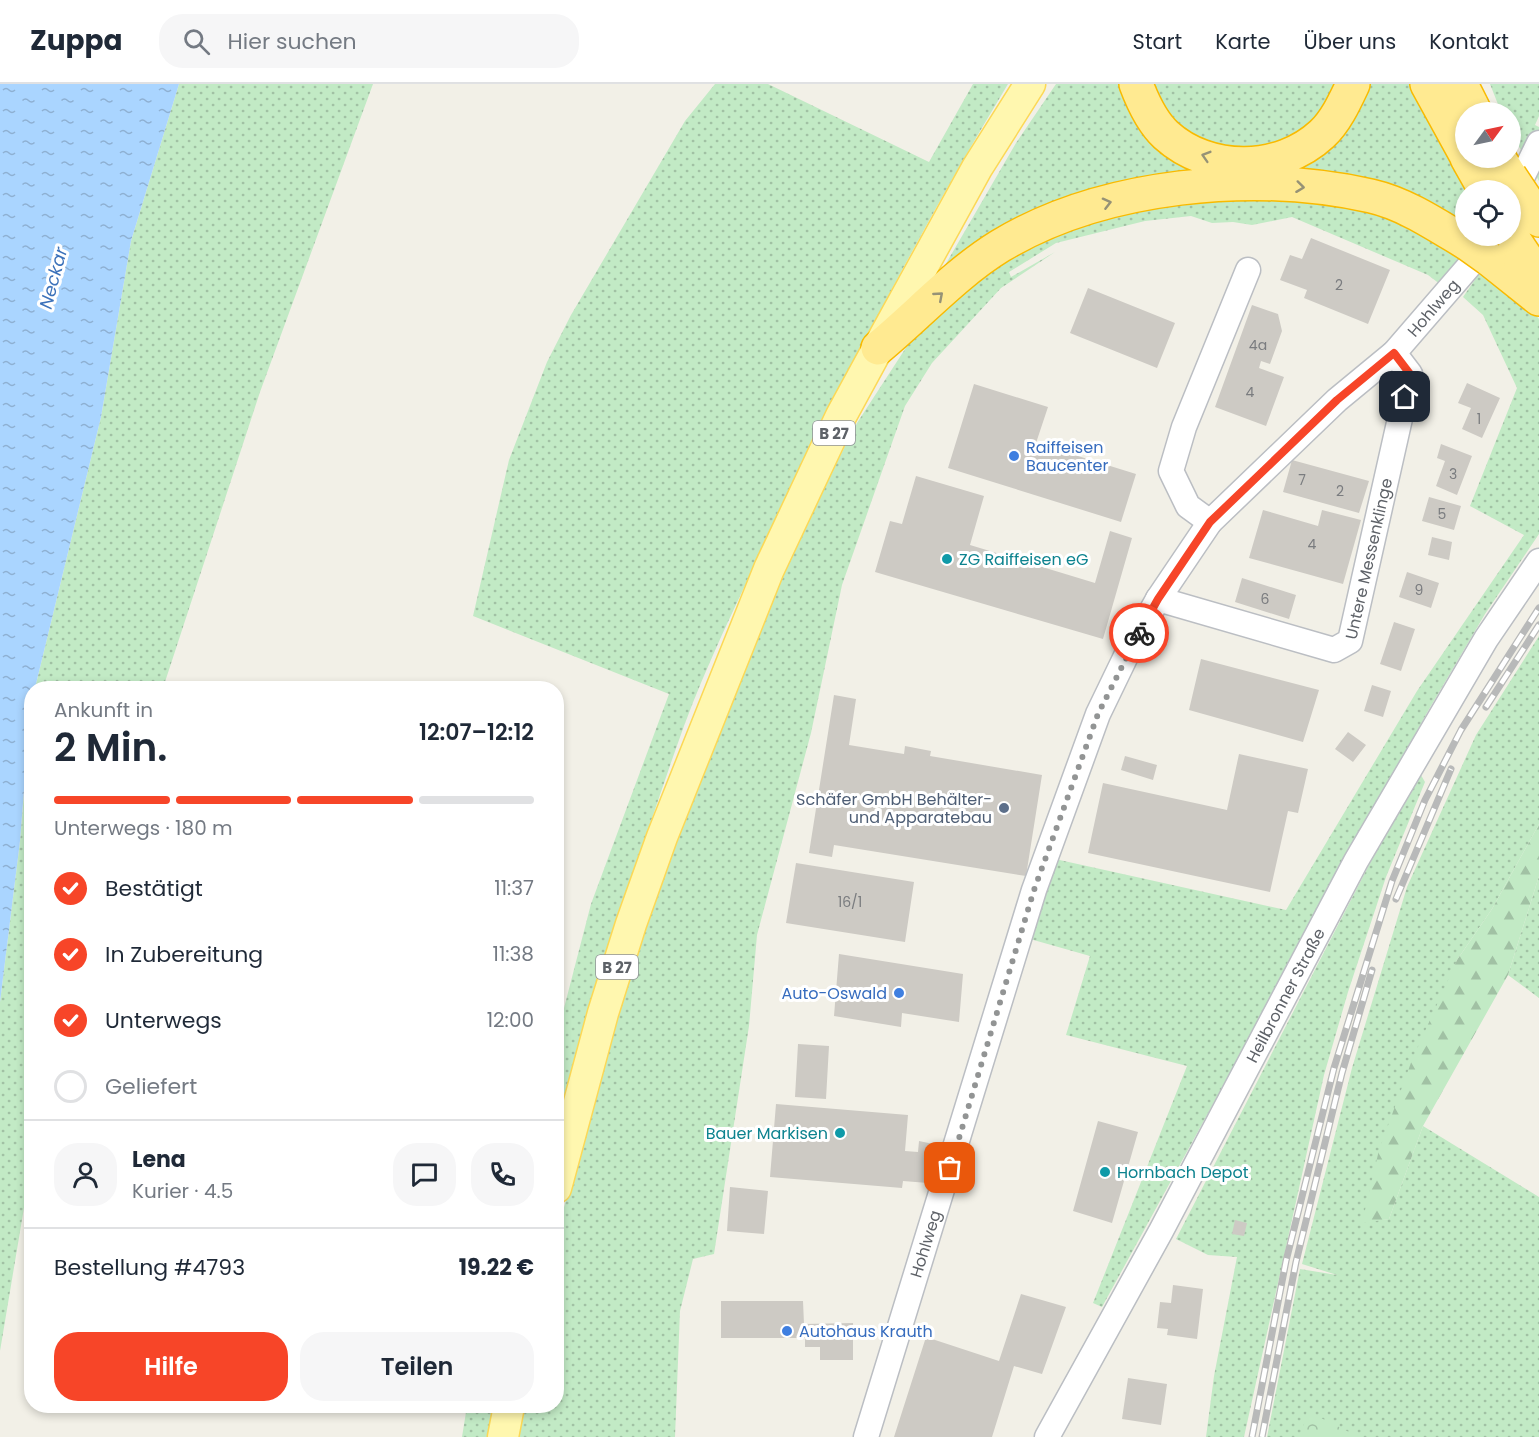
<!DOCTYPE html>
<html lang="de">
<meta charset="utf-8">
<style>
:root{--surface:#fff;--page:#f6f6f7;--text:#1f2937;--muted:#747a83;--line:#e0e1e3;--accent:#f74528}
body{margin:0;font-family:Poppins,sans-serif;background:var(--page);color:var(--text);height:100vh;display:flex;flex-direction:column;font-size:22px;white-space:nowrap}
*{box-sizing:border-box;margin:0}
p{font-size:20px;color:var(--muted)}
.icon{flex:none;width:33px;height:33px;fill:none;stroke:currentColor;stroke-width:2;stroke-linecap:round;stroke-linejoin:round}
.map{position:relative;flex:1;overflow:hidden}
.side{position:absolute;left:24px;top:597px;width:540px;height:732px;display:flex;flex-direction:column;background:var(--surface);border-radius:24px;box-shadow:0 3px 9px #0003}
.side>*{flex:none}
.needle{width:39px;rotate:57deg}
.controls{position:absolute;left:1455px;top:18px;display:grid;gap:12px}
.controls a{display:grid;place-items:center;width:66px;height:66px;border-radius:50%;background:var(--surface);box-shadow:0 3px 9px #0003;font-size:30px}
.pin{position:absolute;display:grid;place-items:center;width:51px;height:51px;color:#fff;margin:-26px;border-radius:12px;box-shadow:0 3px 9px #0006}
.courier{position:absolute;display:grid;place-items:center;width:60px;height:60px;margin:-30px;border:4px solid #f74528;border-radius:50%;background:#fff;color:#222;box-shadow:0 2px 8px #0007}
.summary em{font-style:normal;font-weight:600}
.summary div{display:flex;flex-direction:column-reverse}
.summary{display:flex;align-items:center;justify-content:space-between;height:102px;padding:0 30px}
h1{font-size:39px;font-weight:600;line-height:45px}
.bar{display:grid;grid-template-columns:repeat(4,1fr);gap:9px 6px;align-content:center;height:72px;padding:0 30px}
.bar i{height:8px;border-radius:4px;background:var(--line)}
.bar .active{background:var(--accent)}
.bar p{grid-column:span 4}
.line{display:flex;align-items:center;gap:15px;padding:0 30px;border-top:2px solid var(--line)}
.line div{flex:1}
.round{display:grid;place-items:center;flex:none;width:63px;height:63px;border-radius:24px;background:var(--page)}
ol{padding:0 30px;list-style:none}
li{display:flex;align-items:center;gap:18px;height:66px}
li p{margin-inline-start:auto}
li .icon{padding:6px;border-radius:50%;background:var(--accent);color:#fff;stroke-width:4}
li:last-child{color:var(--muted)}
li i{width:33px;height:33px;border:3px solid var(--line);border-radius:50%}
.button{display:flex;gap:12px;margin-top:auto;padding:12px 30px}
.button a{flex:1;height:69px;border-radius:24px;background:var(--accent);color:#fff;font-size:24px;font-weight:600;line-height:69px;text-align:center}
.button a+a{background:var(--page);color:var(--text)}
header{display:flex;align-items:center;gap:36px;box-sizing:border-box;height:84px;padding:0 30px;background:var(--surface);border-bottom:2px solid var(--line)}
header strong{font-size:28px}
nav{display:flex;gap:33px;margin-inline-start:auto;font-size:21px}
.search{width:420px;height:54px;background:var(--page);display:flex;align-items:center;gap:15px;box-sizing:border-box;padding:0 21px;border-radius:24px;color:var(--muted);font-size:22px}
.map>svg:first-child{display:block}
.grass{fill:url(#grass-dots)}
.forest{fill:url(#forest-firs)}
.park{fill:url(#park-crowns)}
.water{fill:url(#water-ripples)}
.building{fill:#cdcac4}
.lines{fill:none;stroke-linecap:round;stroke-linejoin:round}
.minor-casing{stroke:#bbbec3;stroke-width:27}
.major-casing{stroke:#fcd856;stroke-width:33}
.highway-casing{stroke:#f9ba00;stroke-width:36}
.minor{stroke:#fff;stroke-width:24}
.major{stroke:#fff7af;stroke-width:30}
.highway{stroke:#ffea91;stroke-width:33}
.rail-casing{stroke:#b8b9b9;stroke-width:7}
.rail{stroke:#fff;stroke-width:4.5;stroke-dasharray:14;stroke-linecap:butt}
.highway-bridge-casing{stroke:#f9ba00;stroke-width:36;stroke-linecap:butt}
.highway-bridge{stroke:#ffea91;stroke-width:33}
.oneway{stroke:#969276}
.done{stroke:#929494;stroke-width:6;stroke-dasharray:0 10.8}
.route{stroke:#f74528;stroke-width:8}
.shop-dot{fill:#3f7fe0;stroke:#fff;stroke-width:2}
.culture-dot{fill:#0f9aa8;stroke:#fff;stroke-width:2}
.service-dot{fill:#5c6f8a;stroke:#fff;stroke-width:2}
.labels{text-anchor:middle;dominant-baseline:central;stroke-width:6;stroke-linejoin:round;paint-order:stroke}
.number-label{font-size:14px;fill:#7a7c7f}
.shield{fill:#fff;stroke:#8e9195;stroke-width:1.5}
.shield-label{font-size:15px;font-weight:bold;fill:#5e6268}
.street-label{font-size:16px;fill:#5e6268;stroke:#fff}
.shop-label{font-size:16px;fill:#366cbe;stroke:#fff;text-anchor:start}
.culture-label{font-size:16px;fill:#0d838f;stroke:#fff;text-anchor:start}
.service-label{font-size:16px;fill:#4e5e75;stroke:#fff;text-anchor:end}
.water-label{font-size:18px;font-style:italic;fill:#3c72ba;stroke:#fff}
</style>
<header>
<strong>Zuppa</strong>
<div class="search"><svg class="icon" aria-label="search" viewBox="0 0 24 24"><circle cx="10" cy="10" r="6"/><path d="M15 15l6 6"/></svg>Hier suchen</div>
<nav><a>Start</a><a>Karte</a><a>Über uns</a><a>Kontakt</a></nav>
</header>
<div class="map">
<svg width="1539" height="1353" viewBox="0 0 1539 1353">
<defs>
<pattern id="grass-dots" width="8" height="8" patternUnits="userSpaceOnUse" patternTransform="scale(1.5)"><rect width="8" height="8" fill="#c2eac5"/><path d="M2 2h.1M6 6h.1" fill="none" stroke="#a1c1a4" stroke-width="1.8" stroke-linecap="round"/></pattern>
<pattern id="forest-firs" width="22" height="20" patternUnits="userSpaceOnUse" patternTransform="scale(1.5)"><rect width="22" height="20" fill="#c2eac5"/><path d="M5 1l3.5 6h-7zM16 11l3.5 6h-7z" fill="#a1c1a4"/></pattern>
<pattern id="park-crowns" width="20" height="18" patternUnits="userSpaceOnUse" patternTransform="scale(1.5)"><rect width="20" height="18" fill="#c2eac5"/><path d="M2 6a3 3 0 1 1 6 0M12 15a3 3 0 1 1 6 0" fill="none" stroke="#a1c1a4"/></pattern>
<pattern id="water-ripples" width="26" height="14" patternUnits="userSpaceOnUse" patternTransform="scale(1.5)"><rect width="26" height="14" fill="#aad5ff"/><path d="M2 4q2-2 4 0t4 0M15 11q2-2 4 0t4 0" fill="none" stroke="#8eb0d2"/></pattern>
</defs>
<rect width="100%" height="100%" fill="#f2f0e7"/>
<path class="grass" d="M179 0H373L260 308 163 604H35L101 333 131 157Z
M715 0H768L929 78 973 0H1008C923 141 846 288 776 437 744 504 710 572 684 642 636 775 596 912 557 1048V951L591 820 669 610 473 532 509 376 547 278 571 231 685 37Z
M1056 0H1475L1466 28 1469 106H1466V152H1474L1449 207 1428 191 1292 133 1252 141 1233 138 1212 139 1191 132 1145 137 1056 159 1009 188 1011 193 1055 168 1001 204 932 279 905 322 842 501 811 649 757 851 749 942 714 1170 693 1175 680 1227 675 1353H516L522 1322H556L557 1155 563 1127 627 897 667 774 779 490 857 339 922 239 949 212 1109 107 933 202 1016 59Z
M1490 0H1539V32L1535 41 1539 43V97L1511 49 1510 28H1501Z
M1483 184 1522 214 1539 235V450L1485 530 1428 627 1102 1223 1093 1219 1187 982 1066 951 1090 872 1030 855 1055 775 1286 826 1417 607 1524 451 1470 422 1517 304 1483 231 1463 213Z
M1539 552V740L1492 825 1457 876 1363 1138 1389 1135 1423 1042 1539 1113V1353H1267L1300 1185 1337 1191 1302 1180 1352 984 1407 803 1476 651Z
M31 627V1082L0 1267V918L20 757Z
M1418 686 1425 698 1386 793 1348 908 1324 991 1244 1353H1206L1214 1292 1237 1173 1208 1171 1176 1155Z
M1539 792V914L1508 891Z
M467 1322H496L490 1353H462Z"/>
<path class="forest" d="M1539 740V792L1508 891 1423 1042 1389 1135 1362 1139 1379 1066 1412 976 1457 876 1492 825Z"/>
<path class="park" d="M1307 1327 1359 1353H1301Z"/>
<path class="water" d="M0 0H179L131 157 101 333 35 604H32L20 757 0 918Z"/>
<path class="building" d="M1311 154 1390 186 1368 240 1304 214 1307 206 1280 196 1290 171 1302 175Z
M1088 204 1175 239 1157 284 1070 249Z
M1252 221 1278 230 1282 247 1270 280 1261 277 1259 284 1284 293 1266 342 1215 323Z
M1467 299 1500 314 1482 354 1462 345 1471 324 1458 319Z
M974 300 1048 323 1036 359 1136 390 1121 438 948 384Z
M1441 360 1472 372 1457 411 1436 402 1445 377 1437 374Z
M1292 376 1369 397 1359 429 1283 408Z
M916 392 984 412 970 461 1095 499 1110 447 1132 454 1103 555 875 488 890 437 902 440Z
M1429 413 1461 422 1454 446 1422 437Z
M1263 426 1318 442 1322 426 1361 436 1343 500 1249 474Z
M1432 453 1452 458 1449 476 1428 471Z
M1407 488 1439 499 1431 524 1399 513Z
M1242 494 1296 511 1289 535 1235 518Z
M1394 538 1415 545 1401 587 1380 580Z
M1201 575 1319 606 1303 658 1189 626Z
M1372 601 1391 607 1383 633 1364 627Z
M834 611 856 615 849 661 904 670 905 662 931 667 930 672 1042 691 1026 792 834 761 832 773 809 769Z
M1348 648 1366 661 1353 678 1335 665Z
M1239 670 1308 685 1298 729 1288 727 1270 808 1088 769 1103 699 1227 726Z
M1125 672 1157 681 1153 696 1121 686Z
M796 779 914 798 905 858 786 839Z
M839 870 963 890 959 938 902 929 901 943 834 932Z
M798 960 829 962 826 1015 795 1013Z
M776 1020 908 1031 905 1067 918 1068 919 1057 938 1061 928 1099 903 1097 902 1104 770 1093Z
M1098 1037 1138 1048 1112 1139 1073 1127Z
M730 1103 768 1107 764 1150 727 1147Z
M1235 1136 1247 1139 1244 1152 1232 1150Z
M1173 1201 1203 1205 1197 1255 1167 1251 1168 1245 1157 1244 1160 1218 1171 1219Z
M1021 1210 1066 1223 1042 1290 1014 1282 992 1353H894L926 1253 999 1277Z
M721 1217H803L804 1240 853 1239V1276H820V1263H805V1254H721Z
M1128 1294 1167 1300 1161 1341 1122 1335Z"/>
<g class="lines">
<g class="minor-casing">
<g id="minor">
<path d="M1512 114 1539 59"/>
<path d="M1210 438 1188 422 1171 387 1184 343 1248 186"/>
<path id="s1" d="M1158 515 1334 566 1350 557 1410 290 1394 269"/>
<path id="s2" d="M866 1353 1034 806 1098 630 1126 572 1158 515 1210 438 1337 316 1394 269 1477 173 1491 152"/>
<path id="s3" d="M1047 1353 1161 1147 1356 777 1486 555 1539 477"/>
</g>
</g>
<g class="major-casing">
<path id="major" d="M556 1104 603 929 631 840 662 753 769 485 841 332 878 264 977 84 1030 0
M503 1353 509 1322"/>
</g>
<g class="highway-casing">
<path id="highway" d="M1136 0C1142 16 1153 39 1166 51 1209 90 1280 89 1322 50 1336 37 1345 17 1353 0
M1427 0 1466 71
M1461 0 1475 28
M1467 74 1485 106
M1499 74 1510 92
M1526 116 1539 136
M1510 150 1539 193
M1489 175 1539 215
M878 264C918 231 956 189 1000 162 1103 100 1254 86 1371 112 1406 120 1438 142 1468 160"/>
</g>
<use href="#minor" class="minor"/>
<use href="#major" class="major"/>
<use href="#highway" class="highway"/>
<g class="rail-casing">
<path id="rail" d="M1486 623 1539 541
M1396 815 1451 685
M1252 1353 1286 1177 1334 984 1392 797 1425 716 1461 646 1539 524
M1262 1353 1296 1178 1342 989 1372 886"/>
</g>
<use href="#rail" class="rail"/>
<g class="highway-bridge-casing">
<path id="highway-bridge" d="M1510 92 1526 116
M1468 160 1489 175"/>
</g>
<use href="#highway-bridge" class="highway-bridge"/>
</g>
<defs><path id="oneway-chevron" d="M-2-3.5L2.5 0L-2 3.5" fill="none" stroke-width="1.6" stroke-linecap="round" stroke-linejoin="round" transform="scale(1.5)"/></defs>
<g class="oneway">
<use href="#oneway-chevron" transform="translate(1206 72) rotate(-163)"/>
<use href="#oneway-chevron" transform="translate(1300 103) rotate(7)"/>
<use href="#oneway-chevron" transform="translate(1107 119) rotate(-14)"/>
<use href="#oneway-chevron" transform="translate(939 212) rotate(-41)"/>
</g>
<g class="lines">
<path class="done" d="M950 1084 1034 806 1098 630 1139 549"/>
<path class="route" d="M1139 549 1158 515 1210 438 1337 316 1394 269 1410 290 1405 313"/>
</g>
<g class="shop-dot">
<circle cx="1014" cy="372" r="6"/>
<circle cx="899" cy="909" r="6"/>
<circle cx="787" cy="1247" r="6"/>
</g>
<g class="culture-dot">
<circle cx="947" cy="475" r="6"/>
<circle cx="840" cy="1049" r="6"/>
<circle cx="1105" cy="1088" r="6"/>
</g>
<circle class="service-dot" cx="1004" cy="724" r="6"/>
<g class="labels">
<g class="number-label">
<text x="1339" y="201">2</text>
<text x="1258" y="261">4a</text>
<text x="1250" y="308">4</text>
<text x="1479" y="335">1</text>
<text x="1453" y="390">3</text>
<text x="1302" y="396">7</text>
<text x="1340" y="407">2</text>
<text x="1442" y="430">5</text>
<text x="1312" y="460">4</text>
<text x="1419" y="506">9</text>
<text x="1265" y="515">6</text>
<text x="850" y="818">16/1</text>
</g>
<g class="shield">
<rect x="813" y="337" width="42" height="24" rx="4.5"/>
<rect x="596" y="871" width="42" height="24" rx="4.5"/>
</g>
<g class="shield-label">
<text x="834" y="349">B 27</text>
<text x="617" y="883">B 27</text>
</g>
<g class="street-label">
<text stroke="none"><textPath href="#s2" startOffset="1292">Hohlweg</textPath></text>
<text stroke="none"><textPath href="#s1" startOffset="286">Untere Messenklinge</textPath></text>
<text stroke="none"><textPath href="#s3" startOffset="502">Heilbronner Straße</textPath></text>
<text stroke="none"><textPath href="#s2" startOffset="202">Hohlweg</textPath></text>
</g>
<g class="shop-label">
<text x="1026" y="363">Raiffeisen<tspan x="1026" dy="18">Baucenter</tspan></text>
<text x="887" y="909" text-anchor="end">Auto-Oswald</text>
<text x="799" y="1247">Autohaus Krauth</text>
</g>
<g class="culture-label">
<text x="959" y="475">ZG Raiffeisen eG</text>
<text x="828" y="1049" text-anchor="end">Bauer Markisen</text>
<text x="1117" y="1088">Hornbach Depot</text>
</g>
<g class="service-label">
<text x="992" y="715">Schäfer GmbH Behälter-<tspan x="992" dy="18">und Apparatebau</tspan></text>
</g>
<g class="water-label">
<text transform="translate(53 194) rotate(-75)">Neckar</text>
</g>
</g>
</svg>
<div class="controls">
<a><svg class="needle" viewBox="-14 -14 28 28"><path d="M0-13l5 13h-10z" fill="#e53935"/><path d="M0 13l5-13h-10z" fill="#747a83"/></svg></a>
<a><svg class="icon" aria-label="locate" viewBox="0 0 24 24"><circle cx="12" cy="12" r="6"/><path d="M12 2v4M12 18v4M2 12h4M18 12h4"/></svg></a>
</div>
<div class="pin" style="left:950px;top:1084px;background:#ea580c"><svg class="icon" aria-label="bag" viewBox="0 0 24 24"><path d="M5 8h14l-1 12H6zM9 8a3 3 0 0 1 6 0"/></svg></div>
<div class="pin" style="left:1405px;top:313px;background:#1f2937"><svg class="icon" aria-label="home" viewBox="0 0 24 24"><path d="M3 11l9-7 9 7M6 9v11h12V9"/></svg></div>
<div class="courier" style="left:1139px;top:549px"><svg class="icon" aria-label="bike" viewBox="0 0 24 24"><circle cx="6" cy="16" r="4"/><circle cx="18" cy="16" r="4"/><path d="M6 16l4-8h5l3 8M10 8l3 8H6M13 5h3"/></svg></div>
<section class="side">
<div class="summary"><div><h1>2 Min.</h1><p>Ankunft in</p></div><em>12:07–12:12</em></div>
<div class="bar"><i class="active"></i><i class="active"></i><i class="active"></i><i></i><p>Unterwegs · 180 m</p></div>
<ol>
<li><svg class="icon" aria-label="check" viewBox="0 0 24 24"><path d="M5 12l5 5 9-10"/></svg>Bestätigt<p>11:37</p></li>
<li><svg class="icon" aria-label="check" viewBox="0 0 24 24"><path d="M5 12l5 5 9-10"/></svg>In Zubereitung<p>11:38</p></li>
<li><svg class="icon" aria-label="check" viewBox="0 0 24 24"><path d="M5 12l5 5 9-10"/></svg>Unterwegs<p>12:00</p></li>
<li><i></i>Geliefert</li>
</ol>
<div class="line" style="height:108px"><a class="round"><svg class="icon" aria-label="person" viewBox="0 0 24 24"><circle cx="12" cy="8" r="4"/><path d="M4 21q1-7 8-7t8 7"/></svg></a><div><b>Lena</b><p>Kurier · 4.5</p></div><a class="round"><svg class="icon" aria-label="chat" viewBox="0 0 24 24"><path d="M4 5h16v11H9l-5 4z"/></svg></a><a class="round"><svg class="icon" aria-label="phone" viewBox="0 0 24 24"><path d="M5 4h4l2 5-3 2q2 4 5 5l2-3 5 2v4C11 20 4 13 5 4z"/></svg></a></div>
<div class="line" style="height:78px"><div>Bestellung #4793</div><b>19.22 €</b></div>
<div class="button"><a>Hilfe</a><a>Teilen</a></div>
</section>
</div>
